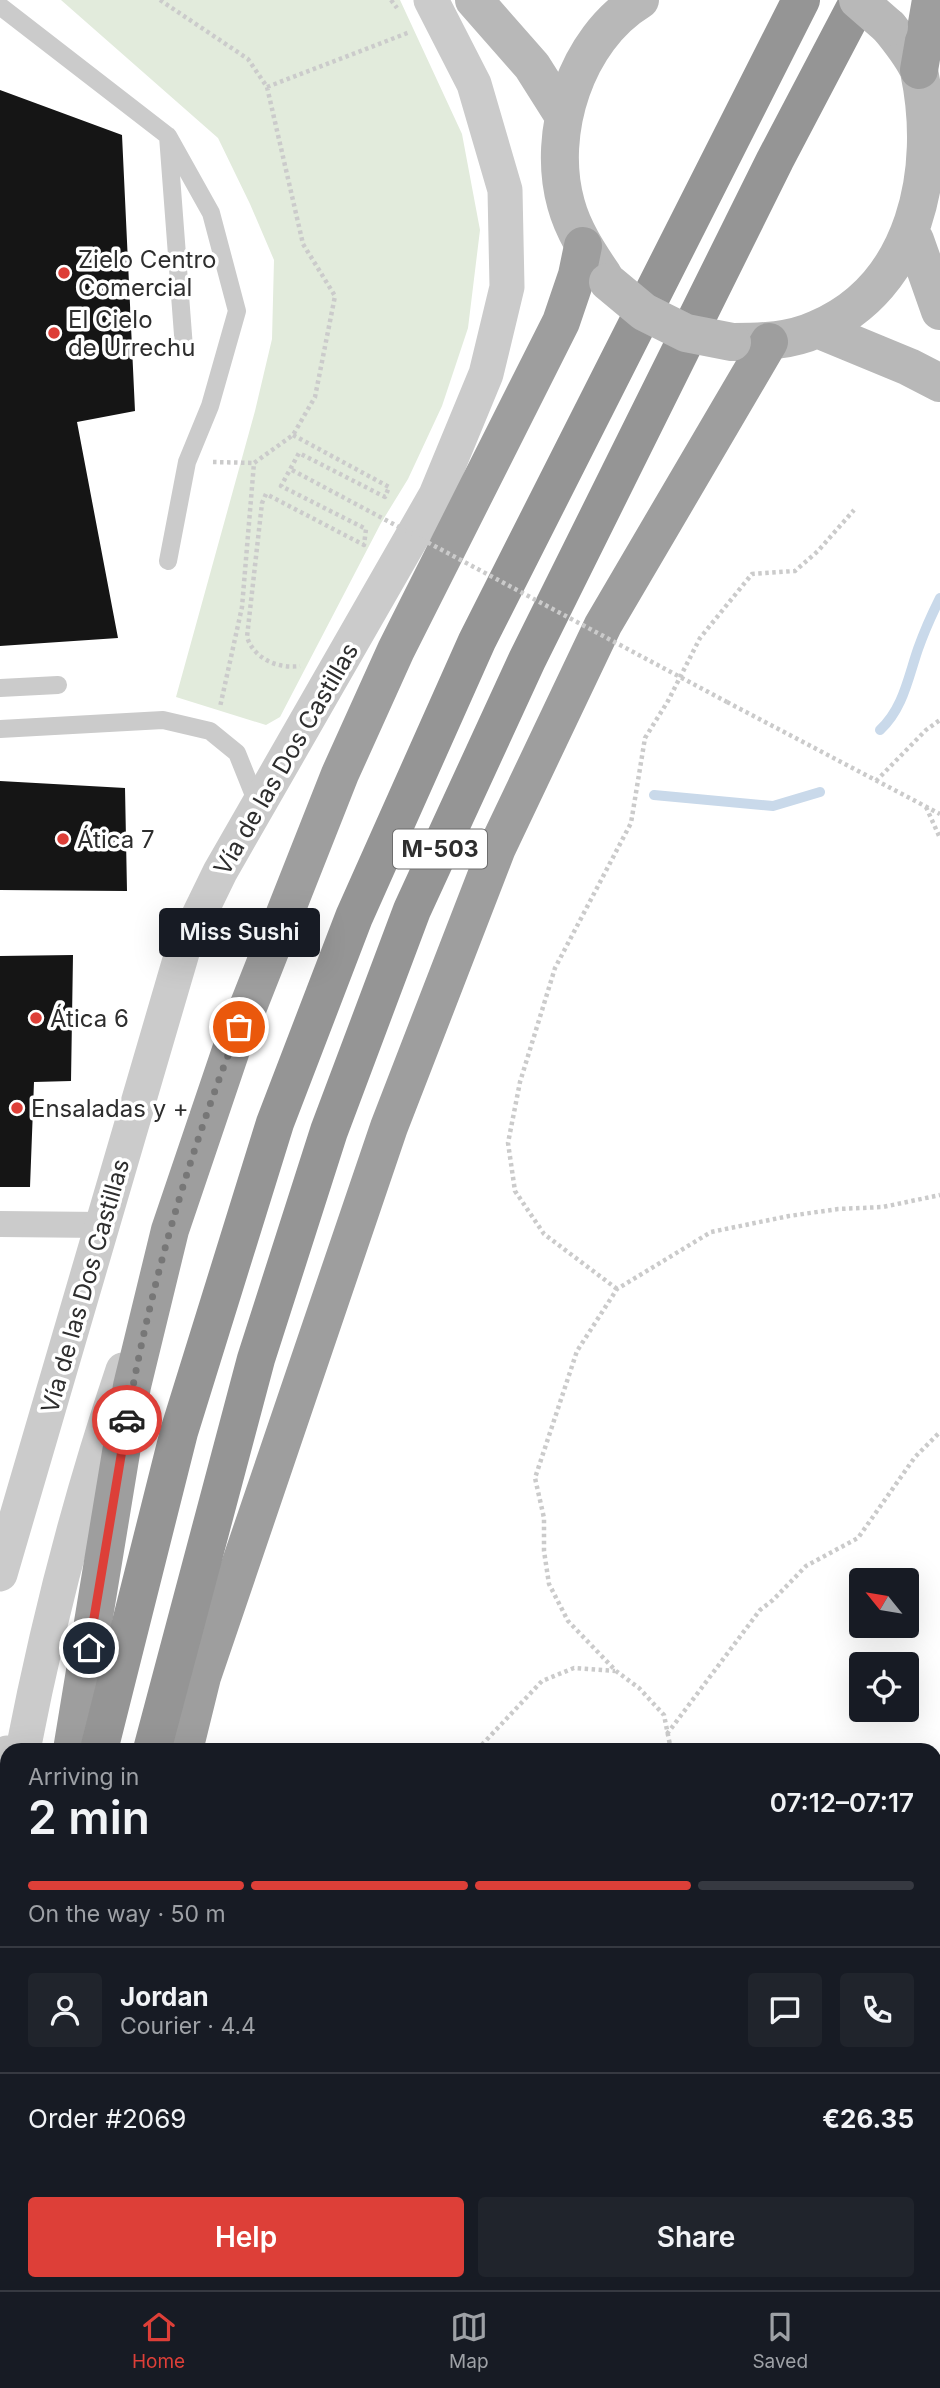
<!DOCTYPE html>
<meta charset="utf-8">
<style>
:root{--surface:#171b24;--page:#20242c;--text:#f1f3f6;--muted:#9ea1a6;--line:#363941;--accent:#dd3f38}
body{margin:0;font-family:Inter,sans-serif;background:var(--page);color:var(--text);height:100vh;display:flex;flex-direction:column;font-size:26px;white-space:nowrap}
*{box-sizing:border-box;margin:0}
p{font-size:23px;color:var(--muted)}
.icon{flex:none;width:38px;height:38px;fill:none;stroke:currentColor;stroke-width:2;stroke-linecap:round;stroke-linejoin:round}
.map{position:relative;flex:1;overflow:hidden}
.drawer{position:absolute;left:0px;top:1743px;width:942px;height:548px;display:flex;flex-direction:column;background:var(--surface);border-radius:21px 21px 0 0;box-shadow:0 7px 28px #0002}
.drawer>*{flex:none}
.needle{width:46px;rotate:300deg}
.tools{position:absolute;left:849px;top:1568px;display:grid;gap:14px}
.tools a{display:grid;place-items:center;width:70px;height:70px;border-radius:7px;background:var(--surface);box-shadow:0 7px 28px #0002;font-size:35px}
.pin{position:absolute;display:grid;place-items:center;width:60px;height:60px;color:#fff;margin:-30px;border:4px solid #fff;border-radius:50%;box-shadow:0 2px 7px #0007}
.courier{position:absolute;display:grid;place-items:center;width:70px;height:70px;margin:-35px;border:5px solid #dd3f38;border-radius:50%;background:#fff;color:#222;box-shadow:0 2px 9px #0007}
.bubble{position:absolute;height:49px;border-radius:7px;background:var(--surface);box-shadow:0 7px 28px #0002;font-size:23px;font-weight:600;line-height:49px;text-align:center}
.overview em{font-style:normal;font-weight:600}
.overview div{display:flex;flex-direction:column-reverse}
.overview{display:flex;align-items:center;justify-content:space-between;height:119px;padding:0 28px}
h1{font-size:46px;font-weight:600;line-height:52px}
.bar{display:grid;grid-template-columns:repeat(4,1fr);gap:10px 7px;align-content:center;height:84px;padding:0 28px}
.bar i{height:9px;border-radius:5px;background:var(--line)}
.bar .selected{background:var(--accent)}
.bar p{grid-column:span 4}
.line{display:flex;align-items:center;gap:18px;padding:0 28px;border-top:2px solid var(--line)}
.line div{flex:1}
.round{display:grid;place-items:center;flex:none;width:74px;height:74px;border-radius:7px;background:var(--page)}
.action{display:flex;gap:14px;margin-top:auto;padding:14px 28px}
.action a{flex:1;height:80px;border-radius:7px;background:var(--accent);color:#fff;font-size:28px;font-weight:600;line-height:80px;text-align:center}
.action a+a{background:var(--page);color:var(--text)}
.tab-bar{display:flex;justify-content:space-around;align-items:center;height:98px;border-top:2px solid var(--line);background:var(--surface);font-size:19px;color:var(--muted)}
.tab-bar a{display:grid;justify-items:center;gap:4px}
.tab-bar .selected{color:var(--accent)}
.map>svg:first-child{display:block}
.green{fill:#e2ebdc}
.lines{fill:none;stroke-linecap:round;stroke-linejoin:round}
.stream{stroke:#c9d9ea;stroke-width:10}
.building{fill:#151515}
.path{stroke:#cbcbcb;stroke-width:4.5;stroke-dasharray:3.5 3.5;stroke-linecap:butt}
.service{stroke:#cbcbcb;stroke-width:18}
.pedestrian{stroke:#cbcbcb;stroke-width:26}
.minor{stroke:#cbcbcb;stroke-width:35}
.secondary{stroke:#b8b8b8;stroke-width:38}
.trunk{stroke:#9e9e9e;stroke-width:38}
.motorway{stroke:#959595;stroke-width:38}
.path-bridge{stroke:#cbcbcb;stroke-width:4.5;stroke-dasharray:3.5 3.5;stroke-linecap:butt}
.secondary-bridge{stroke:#b8b8b8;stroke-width:38}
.done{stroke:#777;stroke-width:7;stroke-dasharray:0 12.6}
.route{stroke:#dd3f38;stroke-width:9}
.poi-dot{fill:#dd3f38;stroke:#fff;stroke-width:2.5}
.labels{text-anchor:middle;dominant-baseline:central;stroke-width:7;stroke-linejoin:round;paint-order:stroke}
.shield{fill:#fff;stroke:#6d6d6d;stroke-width:2}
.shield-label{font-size:23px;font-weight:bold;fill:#2e2e2e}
.poi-label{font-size:24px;fill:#2e2e2e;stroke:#fff;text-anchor:start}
.street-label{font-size:24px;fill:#2e2e2e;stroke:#fff}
</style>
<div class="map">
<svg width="940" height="2290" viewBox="0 0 940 2290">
<rect width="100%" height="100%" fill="#fff"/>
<path class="green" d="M61 0H400L462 134 480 230 468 328 442 406 408 479 381 523 280 717 266 725 176 697 255 411 272 339 274 260 250 204 218 138Z"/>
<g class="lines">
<path class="stream" d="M880 730C903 709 908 678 918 649 924 632 932 614 940 598
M654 795 773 806 820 792"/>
</g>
<path class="building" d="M0 90 122 135 135 411 77 422 118 638 0 646Z
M0 781 125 788 127 891 0 890Z
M73 955 71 1081 34 1082 30 1187H0V956Z"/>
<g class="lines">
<path class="path" d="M160 0 248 59 267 87 303 244 335 296 315 397 293 435 254 463 242 607 220 707
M391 0 397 8
M267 87 410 32
M293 435 389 487 385 497 299 453 281 486 366 529 364 545 266 494 262 503 247 637C254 659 278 669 300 666
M213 462 254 463
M727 702 940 814
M876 781 926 730 940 720
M926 807 940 838
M617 1289 544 1234 515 1191 508 1143 520 1082 555 968 631 823 645 738 668 701 700 638 752 574 795 571 818 551 854 510
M667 1734 760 1610 773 1600 806 1566 858 1538 915 1457 940 1432
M477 1750 542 1681 574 1668 615 1671
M671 1750 664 1715 639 1688 616 1671 568 1621 549 1584 544 1551V1518L535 1478 577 1351 617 1289 711 1232 789 1216 838 1209 883 1207 940 1195
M934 2188 940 2186
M811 2284 813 2290"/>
<path class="service" d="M0 6 168 136 184 348
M168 136 211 213 237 311 210 406 187 462 168 561
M0 688 58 685
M0 729 163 720 210 731 237 753 253 793 254 808"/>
<path class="pedestrian" d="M0 1224 103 1225"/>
<path class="minor" d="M0 1574 184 946 220 872 436 495 486 374 507 287 505 190 474 84 431 0
M23 1750C48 1621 81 1494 123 1370
M0 1784 7 1753
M0 1869 7 1831"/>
<path class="secondary" d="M474 0 532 66 563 115
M915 240 940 311
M603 275C588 253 573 230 566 204 546 133 576 39 640 0
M817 329 909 367 940 383
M734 342C762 342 791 341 817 329 916 287 940 170 919 71 912 55 900 41 889 27"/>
<path class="trunk" d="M919 70 931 0
M72 1750 132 1386 170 1230 231 1050 340 774 396 650 561 322 577 275 583 246
M184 1750 202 1677 389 1127 497 848 603 625 769 342
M2 2290 4 2160 7 2142"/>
<path class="motorway" d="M99 1750 179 1432 275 1123 354 917 477 641 801 0
M152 1750 256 1359 329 1131 412 910 527 660 775 160 859 0
M19 2290 20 2284
M72 2290 73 2284"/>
<path class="path-bridge" d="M292 470 727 702"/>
<path class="secondary-bridge" d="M858 0 889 27
M608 282 644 312 686 333 732 342"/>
</g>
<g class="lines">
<path class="done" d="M127 1420C149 1288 190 1151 239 1027"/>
<path class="route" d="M89 1648 127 1420"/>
</g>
<g class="poi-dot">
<circle cx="64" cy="273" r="7"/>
<circle cx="54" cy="333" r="7"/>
<circle cx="63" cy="839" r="7"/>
<circle cx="36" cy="1018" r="7"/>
<circle cx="17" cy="1108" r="7"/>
</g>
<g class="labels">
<rect class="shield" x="393" y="829.5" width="94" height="39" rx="5"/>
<g class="shield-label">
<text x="440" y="849">M-503</text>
</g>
<g class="poi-label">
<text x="78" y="259">Zielo Centro<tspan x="78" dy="28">Comercial</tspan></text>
<text x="68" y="319">El Cielo<tspan x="68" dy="28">de Urrechu</tspan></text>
<text x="77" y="839">Ática 7</text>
<text x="50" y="1018">Ática 6</text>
<text x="31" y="1108">Ensaladas y +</text>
</g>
<g class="street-label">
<text transform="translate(286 759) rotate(-60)">Vía de las Dos Castillas</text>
<text transform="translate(85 1286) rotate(-74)">Vía de las Dos Castillas</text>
</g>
</g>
</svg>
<div class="tools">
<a><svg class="needle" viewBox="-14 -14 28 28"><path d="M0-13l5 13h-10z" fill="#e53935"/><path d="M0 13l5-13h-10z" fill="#9ea1a6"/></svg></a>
<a><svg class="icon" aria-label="locate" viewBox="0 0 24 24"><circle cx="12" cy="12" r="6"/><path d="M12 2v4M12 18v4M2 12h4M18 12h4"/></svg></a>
</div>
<div class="pin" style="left:239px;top:1027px;background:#ea580c"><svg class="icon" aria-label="bag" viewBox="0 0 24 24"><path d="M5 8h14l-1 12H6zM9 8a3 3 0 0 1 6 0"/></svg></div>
<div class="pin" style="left:89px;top:1648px;background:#1f2937"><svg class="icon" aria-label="home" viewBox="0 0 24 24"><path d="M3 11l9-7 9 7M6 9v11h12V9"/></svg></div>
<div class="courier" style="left:127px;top:1420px"><svg class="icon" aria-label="car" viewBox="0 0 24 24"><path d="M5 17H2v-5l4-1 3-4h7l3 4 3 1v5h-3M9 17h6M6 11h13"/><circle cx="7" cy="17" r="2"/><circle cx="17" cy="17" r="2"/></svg></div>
<div class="bubble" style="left:159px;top:908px;width:161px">Miss Sushi</div>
<section class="drawer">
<div class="overview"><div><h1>2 min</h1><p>Arriving in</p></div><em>07:12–07:17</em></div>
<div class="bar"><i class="selected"></i><i class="selected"></i><i class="selected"></i><i></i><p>On the way · 50 m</p></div>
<div class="line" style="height:126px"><a class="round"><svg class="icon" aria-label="person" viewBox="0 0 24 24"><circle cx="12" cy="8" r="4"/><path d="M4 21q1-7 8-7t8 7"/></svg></a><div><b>Jordan</b><p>Courier · 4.4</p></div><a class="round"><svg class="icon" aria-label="chat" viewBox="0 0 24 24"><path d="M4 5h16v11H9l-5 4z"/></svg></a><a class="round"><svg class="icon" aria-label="phone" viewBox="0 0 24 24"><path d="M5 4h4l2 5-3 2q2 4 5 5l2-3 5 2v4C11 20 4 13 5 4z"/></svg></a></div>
<div class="line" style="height:91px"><div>Order #2069</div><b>€26.35</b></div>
<div class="action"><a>Help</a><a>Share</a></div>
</section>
</div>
<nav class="tab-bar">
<a class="selected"><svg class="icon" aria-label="home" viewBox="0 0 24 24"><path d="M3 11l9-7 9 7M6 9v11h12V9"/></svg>Home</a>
<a><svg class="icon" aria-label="map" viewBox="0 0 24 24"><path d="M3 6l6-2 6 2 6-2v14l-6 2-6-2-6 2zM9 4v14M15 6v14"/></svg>Map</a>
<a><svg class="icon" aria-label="saved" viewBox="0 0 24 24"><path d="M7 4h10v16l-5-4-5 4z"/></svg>Saved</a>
</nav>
